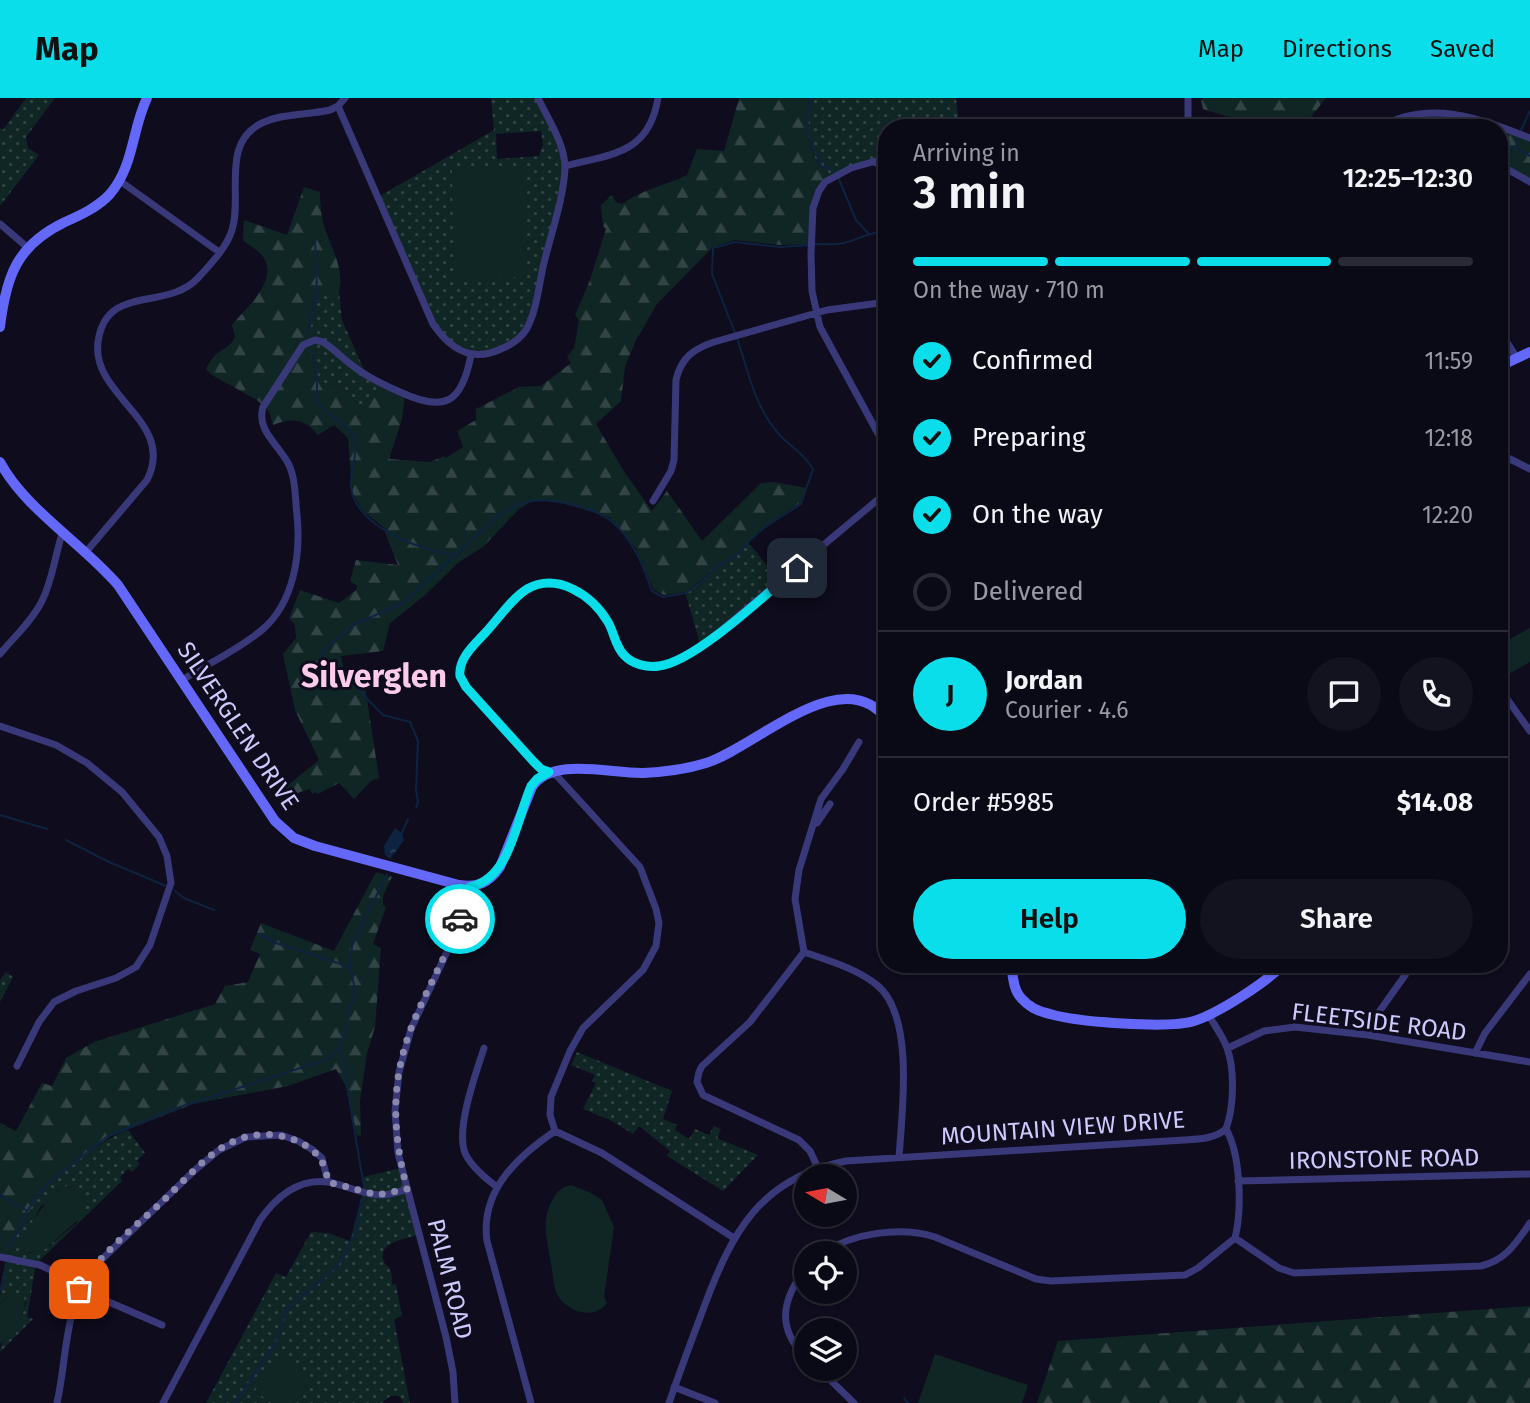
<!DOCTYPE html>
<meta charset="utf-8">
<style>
:root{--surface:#0a0916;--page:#13121f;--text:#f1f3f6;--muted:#999aa1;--line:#2a2a35;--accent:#09deea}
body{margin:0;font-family:"Fira Sans",sans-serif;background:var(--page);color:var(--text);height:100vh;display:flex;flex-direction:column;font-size:26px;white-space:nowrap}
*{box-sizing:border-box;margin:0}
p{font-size:23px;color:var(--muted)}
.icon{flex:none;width:38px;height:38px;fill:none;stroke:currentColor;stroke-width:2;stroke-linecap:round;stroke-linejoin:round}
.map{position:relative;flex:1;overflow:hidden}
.side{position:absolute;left:878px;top:21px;width:630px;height:854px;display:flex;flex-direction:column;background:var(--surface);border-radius:28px;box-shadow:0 2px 5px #0004,0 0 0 2px var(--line)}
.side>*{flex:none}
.needle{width:46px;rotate:280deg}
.fabs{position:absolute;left:794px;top:1066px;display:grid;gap:14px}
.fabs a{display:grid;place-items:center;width:63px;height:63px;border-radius:50%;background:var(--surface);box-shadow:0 2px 5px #0004,0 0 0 2px var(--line);font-size:35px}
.pin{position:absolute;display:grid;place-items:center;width:60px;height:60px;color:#fff;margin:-30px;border-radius:14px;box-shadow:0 4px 10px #0006}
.courier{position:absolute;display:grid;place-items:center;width:70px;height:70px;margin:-35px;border:5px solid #09deea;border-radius:50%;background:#fff;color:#222;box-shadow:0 2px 9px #0007}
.head em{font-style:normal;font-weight:600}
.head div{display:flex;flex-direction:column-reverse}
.head{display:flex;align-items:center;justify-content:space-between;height:119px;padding:0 35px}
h1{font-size:46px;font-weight:600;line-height:52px}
.bar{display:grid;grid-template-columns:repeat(4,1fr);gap:10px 7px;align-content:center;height:84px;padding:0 35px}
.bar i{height:9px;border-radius:5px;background:var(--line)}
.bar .active{background:var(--accent)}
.bar p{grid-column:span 4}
.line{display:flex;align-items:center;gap:18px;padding:0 35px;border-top:2px solid var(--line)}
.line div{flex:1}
.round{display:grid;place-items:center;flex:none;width:74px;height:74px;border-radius:37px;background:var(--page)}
ol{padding:0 35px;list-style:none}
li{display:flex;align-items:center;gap:21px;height:77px}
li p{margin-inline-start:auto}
li .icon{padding:7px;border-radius:50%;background:var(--accent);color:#111;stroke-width:4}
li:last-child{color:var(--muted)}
li i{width:38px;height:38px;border:4px solid var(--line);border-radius:50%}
.primary-button{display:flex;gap:14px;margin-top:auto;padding:14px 35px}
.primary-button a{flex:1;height:80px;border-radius:42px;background:var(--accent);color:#111;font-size:28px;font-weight:600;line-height:80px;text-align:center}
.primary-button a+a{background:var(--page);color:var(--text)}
header{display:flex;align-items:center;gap:42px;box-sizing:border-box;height:98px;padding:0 35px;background:var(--accent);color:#111}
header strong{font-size:33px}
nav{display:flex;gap:38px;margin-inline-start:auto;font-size:24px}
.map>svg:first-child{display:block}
.green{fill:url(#green-dots);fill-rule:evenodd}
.forest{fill:url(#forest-firs)}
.pitch{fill:#102624}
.water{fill:url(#water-ripples)}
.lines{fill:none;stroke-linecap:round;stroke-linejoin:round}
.stream{stroke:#0d2340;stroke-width:2}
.street{stroke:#39397a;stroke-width:7}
.secondary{stroke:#6468f9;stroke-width:10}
.done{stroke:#8a88af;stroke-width:7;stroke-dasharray:0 12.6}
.route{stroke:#09deea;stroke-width:9}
.labels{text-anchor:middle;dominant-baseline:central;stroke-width:6;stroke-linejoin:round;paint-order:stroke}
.street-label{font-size:24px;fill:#cdcafd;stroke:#0e0c1d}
.district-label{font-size:32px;font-weight:bold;fill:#fdcced;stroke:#0e0c1d}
</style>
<header>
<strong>Map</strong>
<nav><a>Map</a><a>Directions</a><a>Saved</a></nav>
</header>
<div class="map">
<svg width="1530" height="1305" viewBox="0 0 1530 1305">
<defs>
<pattern id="green-dots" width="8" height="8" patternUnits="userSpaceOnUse" patternTransform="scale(1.75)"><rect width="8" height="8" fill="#102624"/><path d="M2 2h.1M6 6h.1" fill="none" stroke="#324445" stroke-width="1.8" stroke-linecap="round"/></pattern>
<pattern id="forest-firs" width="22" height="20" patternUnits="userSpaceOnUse" patternTransform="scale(1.75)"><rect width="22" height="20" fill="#102624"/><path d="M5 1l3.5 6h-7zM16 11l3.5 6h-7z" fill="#324445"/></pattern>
<pattern id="water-ripples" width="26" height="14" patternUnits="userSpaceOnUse" patternTransform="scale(1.75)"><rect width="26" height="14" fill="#0d2340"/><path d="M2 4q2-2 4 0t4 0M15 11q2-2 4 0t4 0" fill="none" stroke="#2f425c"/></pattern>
</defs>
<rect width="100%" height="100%" fill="#0e0c1d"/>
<path class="green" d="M26 0H55L26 39 28 50 39 57 0 108V30L3 32Z
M491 0H539L566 69 529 225 510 247 471 257 442 238 378 99 494 32ZM541 33 543 47 539 58 497 61 496 36Z
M809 0H956L959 30H887V59L830 78C805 57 806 31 809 0Z
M328 194H339L342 222 366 276 382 285 369 309 361 310 345 291 316 283 308 232 316 197Z
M747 443 780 483 701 549 685 494 703 482 711 471 738 454Z
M6 874 13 879 0 904V882Z
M577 954 672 993 663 1021 677 1027 675 1032 689 1041 695 1031 709 1037 714 1028 721 1031 717 1040 758 1057 723 1093 667 1058 670 1053 639 1028 633 1036 610 1022 583 1011 596 985 592 983 595 977 571 967Z
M128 1032 145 1055 137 1063 140 1066 132 1074 128 1071 120 1079 122 1083 36 1166 27 1219 33 1221 0 1254C0 1239 22 1226 26 1204L8 1198 0 1207C0 1163 19 1114 51 1083 60 1075 71 1068 81 1060 97 1048 109 1039 128 1032ZM68 1088 82 1100 77 1125 45 1151 29 1155 24 1151 23 1141 41 1108 48 1105 57 1092Z
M401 1070 419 1137C406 1141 374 1144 385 1166 386 1167 388 1168 389 1170 392 1174 392 1181 392 1187L396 1186 402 1218 394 1221 410 1305H403L400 1299C393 1296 387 1299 383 1305H293L311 1280 255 1293 272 1305H206L276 1175 286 1179 311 1134 328 1135 350 1143 363 1093V1079Z"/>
<path class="forest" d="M739 0H809C806 31 805 57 830 78L814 100 811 146 780 147 735 142 713 149 657 206 636 242 625 269 621 303 596 326 623 372 652 413 667 393 702 443 761 385 773 384 807 390 800 405 765 428 738 454 711 471 703 481 685 494 664 497 654 492 635 449 609 419 559 404 533 402 518 412 483 449 459 464 424 498 390 525 383 553 341 558 344 573 363 575 379 680 371 683 354 701 339 685 318 696 316 694 312 696 310 691 300 694 284 706 277 696 319 662 295 612 283 556 296 540 295 527 289 520 300 492 339 505 356 492 357 488 350 483 356 462 398 467 383 429 363 413 352 394 348 340 334 327 318 337C305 321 293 319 273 327L269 313 257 302 212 277 206 271C216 249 228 254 235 239L232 227C246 210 282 180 261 156 256 151 248 147 243 142L244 122 287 137 304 89 320 94C320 106 321 117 324 128 331 150 345 171 339 194L315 198 308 232 316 283 345 291 361 310 369 308 382 285 405 296 402 321 389 361 430 364 444 358 446 360 463 349 457 333 476 322V311L519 289 541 288 571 265 567 259 574 250 579 222 575 217 590 182 606 131 603 128 601 107 612 97 616 104 622 106C642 91 665 88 687 77L697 51 724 53Z
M1204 0H1326L1302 30H1226L1229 19 1203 11 1201 2Z
M1431 12 1462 16 1530 39V83L1500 67V30H1380L1398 21Z
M376 774 392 779 383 798V807L386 809 373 846 381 850 375 929 367 955 360 1003 361 1037 357 1038 346 989 336 971 288 988 193 1006 109 1039 52 1083 40 1096 18 1130 8 1160 0 1159V1025L16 1033 42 985 52 988 66 960 94 944 215 906 225 888 248 884 260 856 250 852 261 825 334 853Z
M1530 1208V1305H1037L1058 1243Z"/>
<path class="pitch" d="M525 70 527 179 454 181 452 72Z
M1530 530V564L1505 578 1500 567V546Z
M571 1087 591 1095 602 1102 614 1129 604 1199 607 1205C594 1222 569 1215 558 1198 553 1189 553 1176 551 1166 547 1142 540 1121 554 1099 558 1092 563 1089 571 1087Z
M63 1088C77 1090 90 1104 84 1117L45 1151 41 1154H26C24 1149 22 1149 23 1143 24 1131 53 1094 63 1088Z
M8 1198 24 1199C28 1217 13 1234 0 1246V1207Z
M935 1256 1028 1287 1022 1305H918Z
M280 1257 312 1280 293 1305H272L255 1293Z"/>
<path class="water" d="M395 730 402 735 404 742 390 761 385 757 384 748Z"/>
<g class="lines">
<path class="stream" d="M810 0 807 32 821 68 831 71 834 75
M1521 32 1530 13
M1500 47 1516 50 1530 58
M1516 50 1518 40
M838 79 856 122 868 135
M815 146C825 146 835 147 844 145 860 141 870 133 887 134
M309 233 317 193 315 142
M735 235 712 176 713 150 735 144 780 149 810 147
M311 252 317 271V305C325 315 348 327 353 337 360 352 350 371 351 386 352 428 421 453 456 457
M416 710 418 704 416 692 418 643 410 624 383 617 343 576 324 571 322 563 324 552 355 526 403 505 498 418C509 411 519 405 532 403 551 400 596 410 611 423 633 441 643 467 652 493L663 499 686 495 704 482 712 472 739 455 750 442 765 429 801 406 813 371C802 353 791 350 779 336 755 310 748 273 737 240
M0 717 47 731
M401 737 408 721
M66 742 109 764 166 788
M175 793 184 800 214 812
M259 836 276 845 350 869
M341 952 364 1089
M0 1097 26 1112
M10 1150 27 1113 40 1095 51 1083 108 1038 177 1010 325 962 341 950 355 891 350 869 352 848 387 776
M0 1192 6 1173
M904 1300 908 1305
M235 1305 276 1245 286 1213 294 1203 311 1192 336 1169 344 1158 356 1134 362 1100"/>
<path class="street" d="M1188 0V30
M338 8 433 226C450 251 471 265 501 251 511 247 520 241 526 232 537 213 539 185 544 165 551 136 564 99 565 70 565 46 548 21 538 0
M1379 30C1429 0 1481 21 1530 40
M887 60 851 70 825 84 819 93 813 110 811 155 812 193 820 229 887 352
M873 64 887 68
M1500 67 1530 84
M565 68C612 56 649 56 658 0
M120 83 219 154
M0 126 27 149
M1500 233 1517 260
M1500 356 1530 371
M653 403 671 373 674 362 676 282C681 260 693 251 714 244L827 212 887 204
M86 454 147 382C177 323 91 299 98 244 106 185 166 214 198 180 210 167 227 149 232 132 243 98 220 45 262 25 284 15 308 17 330 12L338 8 345 0
M0 556C14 539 32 523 42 503 53 481 55 456 63 433
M181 583C208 565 239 552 263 531 294 504 301 456 297 417 295 401 296 380 288 365 278 346 256 332 263 309L303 247 315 242 323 244C334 251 342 260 353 268 367 279 384 287 400 294 445 315 462 305 471 257
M1500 591 1530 633
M876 610 887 588
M0 628 56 647 87 665 122 694 159 739 167 758 171 785 150 847 136 869 116 880 76 893 54 904 39 924 17 968
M817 725 830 706
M804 854C829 863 856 870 877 887 915 918 902 1015 899 1059
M1208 916C1214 927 1223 938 1227 950 1235 972 1234 1009 1226 1031 1241 1057 1242 1112 1235 1140
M1368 937 1374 921 1413 866
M484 950C476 975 457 1027 464 1052 468 1066 485 1080 497 1089
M1228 950 1264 933 1295 929 1368 937 1530 964
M1475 955 1485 935 1530 876
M818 1070 810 1053 799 1042 703 997 697 984 699 974 702 968 750 924 804 854 795 801 799 772 821 701 843 671 859 644
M1238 1083 1530 1076
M734 1140 602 1055 555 1033 550 1017 551 999 570 953 583 930 643 872 656 848 659 825 656 811 640 769 557 678 541 671 533 663 466 589C459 579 458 572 463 561 478 543 507 504 525 493 554 473 590 495 607 522 613 532 615 547 623 556 644 581 680 564 701 549L887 394
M1235 1140 1279 1170 1294 1175 1481 1168C1506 1162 1516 1145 1530 1125
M822 1155C853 1135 900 1128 935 1139L1036 1181 1051 1183 1185 1177 1198 1170 1235 1140
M0 1159 40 1167 81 1187
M807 1169C782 1200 775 1231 807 1260
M79 1191 162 1227
M818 1270 854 1305
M674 1289 715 1305
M57 1305C68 1256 63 1206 97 1166L195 1072 219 1052 246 1039 281 1037 298 1043 313 1052 322 1060 328 1084
M163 1305 260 1122C276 1099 298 1080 328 1084 346 1087 362 1097 381 1097 390 1097 398 1094 407 1091
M455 1305 453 1274 446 1239 398 1055 395 1013 399 974 411 931 453 841 470 789
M531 1305 487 1143C480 1093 517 1059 555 1033
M669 1305C680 1273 692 1241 704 1209 732 1134 760 1080 846 1063L1184 1042C1199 1041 1214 1041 1226 1031"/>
<path class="secondary" d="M0 229C6 178 17 147 65 124 81 117 98 109 110 96 134 68 132 31 147 0
M1500 268 1530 254
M0 364C25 411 83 446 118 487L275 723 294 740 315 748 459 787C477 790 489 785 500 769L532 689C552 658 611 676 643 675 664 674 687 671 706 665 755 650 843 561 887 622
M1011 866C1013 878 1013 892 1022 901 1029 909 1040 914 1050 916 1077 924 1169 931 1194 923 1219 915 1265 885 1284 866"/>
</g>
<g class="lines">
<path class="done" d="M79 1191C99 1155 138 1127 167 1099 187 1080 207 1056 232 1044 252 1034 279 1034 299 1044 318 1053 325 1064 328 1084L378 1097 407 1091C393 1036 390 988 410 933 424 895 446 860 460 821"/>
<path class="route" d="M460 821 470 789C511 780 516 722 531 688L537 681 549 674 541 671 533 663 466 589 460 578C458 560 475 546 486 534 499 520 511 501 527 491 557 474 592 497 608 524 614 534 615 548 624 557 632 566 647 570 659 568 695 564 767 495 797 470"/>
</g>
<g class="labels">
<g class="street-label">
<text transform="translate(238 628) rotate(56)">SILVERGLEN DRIVE</text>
<text transform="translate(1379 924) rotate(7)">FLEETSIDE ROAD</text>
<text transform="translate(1063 1030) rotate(-4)">MOUNTAIN VIEW DRIVE</text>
<text transform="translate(1384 1061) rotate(-1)">IRONSTONE ROAD</text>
<text transform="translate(450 1181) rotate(76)">PALM ROAD</text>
</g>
<g class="district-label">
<text x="374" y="578">Silverglen</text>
</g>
</g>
</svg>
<div class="fabs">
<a><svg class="needle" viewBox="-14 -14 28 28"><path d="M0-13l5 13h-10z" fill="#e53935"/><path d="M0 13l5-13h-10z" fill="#999aa1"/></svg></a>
<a><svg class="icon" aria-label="locate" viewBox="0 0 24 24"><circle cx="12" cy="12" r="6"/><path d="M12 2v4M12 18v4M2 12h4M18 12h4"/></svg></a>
<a><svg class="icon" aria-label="layers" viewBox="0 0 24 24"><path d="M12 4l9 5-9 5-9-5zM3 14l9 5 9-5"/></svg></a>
</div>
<div class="pin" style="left:79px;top:1191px;background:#ea580c"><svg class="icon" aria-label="bag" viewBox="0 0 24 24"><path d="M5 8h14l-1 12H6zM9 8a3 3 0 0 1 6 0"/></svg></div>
<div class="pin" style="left:797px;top:470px;background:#1f2937"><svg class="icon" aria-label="home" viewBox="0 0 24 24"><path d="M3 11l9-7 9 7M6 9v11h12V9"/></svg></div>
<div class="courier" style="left:460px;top:821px"><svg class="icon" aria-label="car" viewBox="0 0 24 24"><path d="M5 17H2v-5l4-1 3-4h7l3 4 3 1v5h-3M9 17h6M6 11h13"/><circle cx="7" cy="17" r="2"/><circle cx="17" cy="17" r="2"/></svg></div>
<section class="side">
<div class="head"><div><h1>3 min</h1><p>Arriving in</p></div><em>12:25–12:30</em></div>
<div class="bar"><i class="active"></i><i class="active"></i><i class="active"></i><i></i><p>On the way · 710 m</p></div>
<ol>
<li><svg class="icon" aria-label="check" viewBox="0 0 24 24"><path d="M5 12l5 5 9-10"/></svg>Confirmed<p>11:59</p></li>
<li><svg class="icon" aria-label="check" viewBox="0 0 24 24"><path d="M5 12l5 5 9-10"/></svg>Preparing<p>12:18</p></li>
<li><svg class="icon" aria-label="check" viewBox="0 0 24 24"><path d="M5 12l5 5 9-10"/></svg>On the way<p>12:20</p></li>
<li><i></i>Delivered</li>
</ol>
<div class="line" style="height:126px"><b class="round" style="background:var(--accent);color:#111">J</b><div><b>Jordan</b><p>Courier · 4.6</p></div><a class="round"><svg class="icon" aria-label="chat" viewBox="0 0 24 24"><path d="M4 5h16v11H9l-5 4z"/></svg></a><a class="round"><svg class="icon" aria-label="phone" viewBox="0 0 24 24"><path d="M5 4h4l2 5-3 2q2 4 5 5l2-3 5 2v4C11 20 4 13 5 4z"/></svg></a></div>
<div class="line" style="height:91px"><div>Order #5985</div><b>$14.08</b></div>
<div class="primary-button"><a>Help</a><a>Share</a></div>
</section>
</div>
